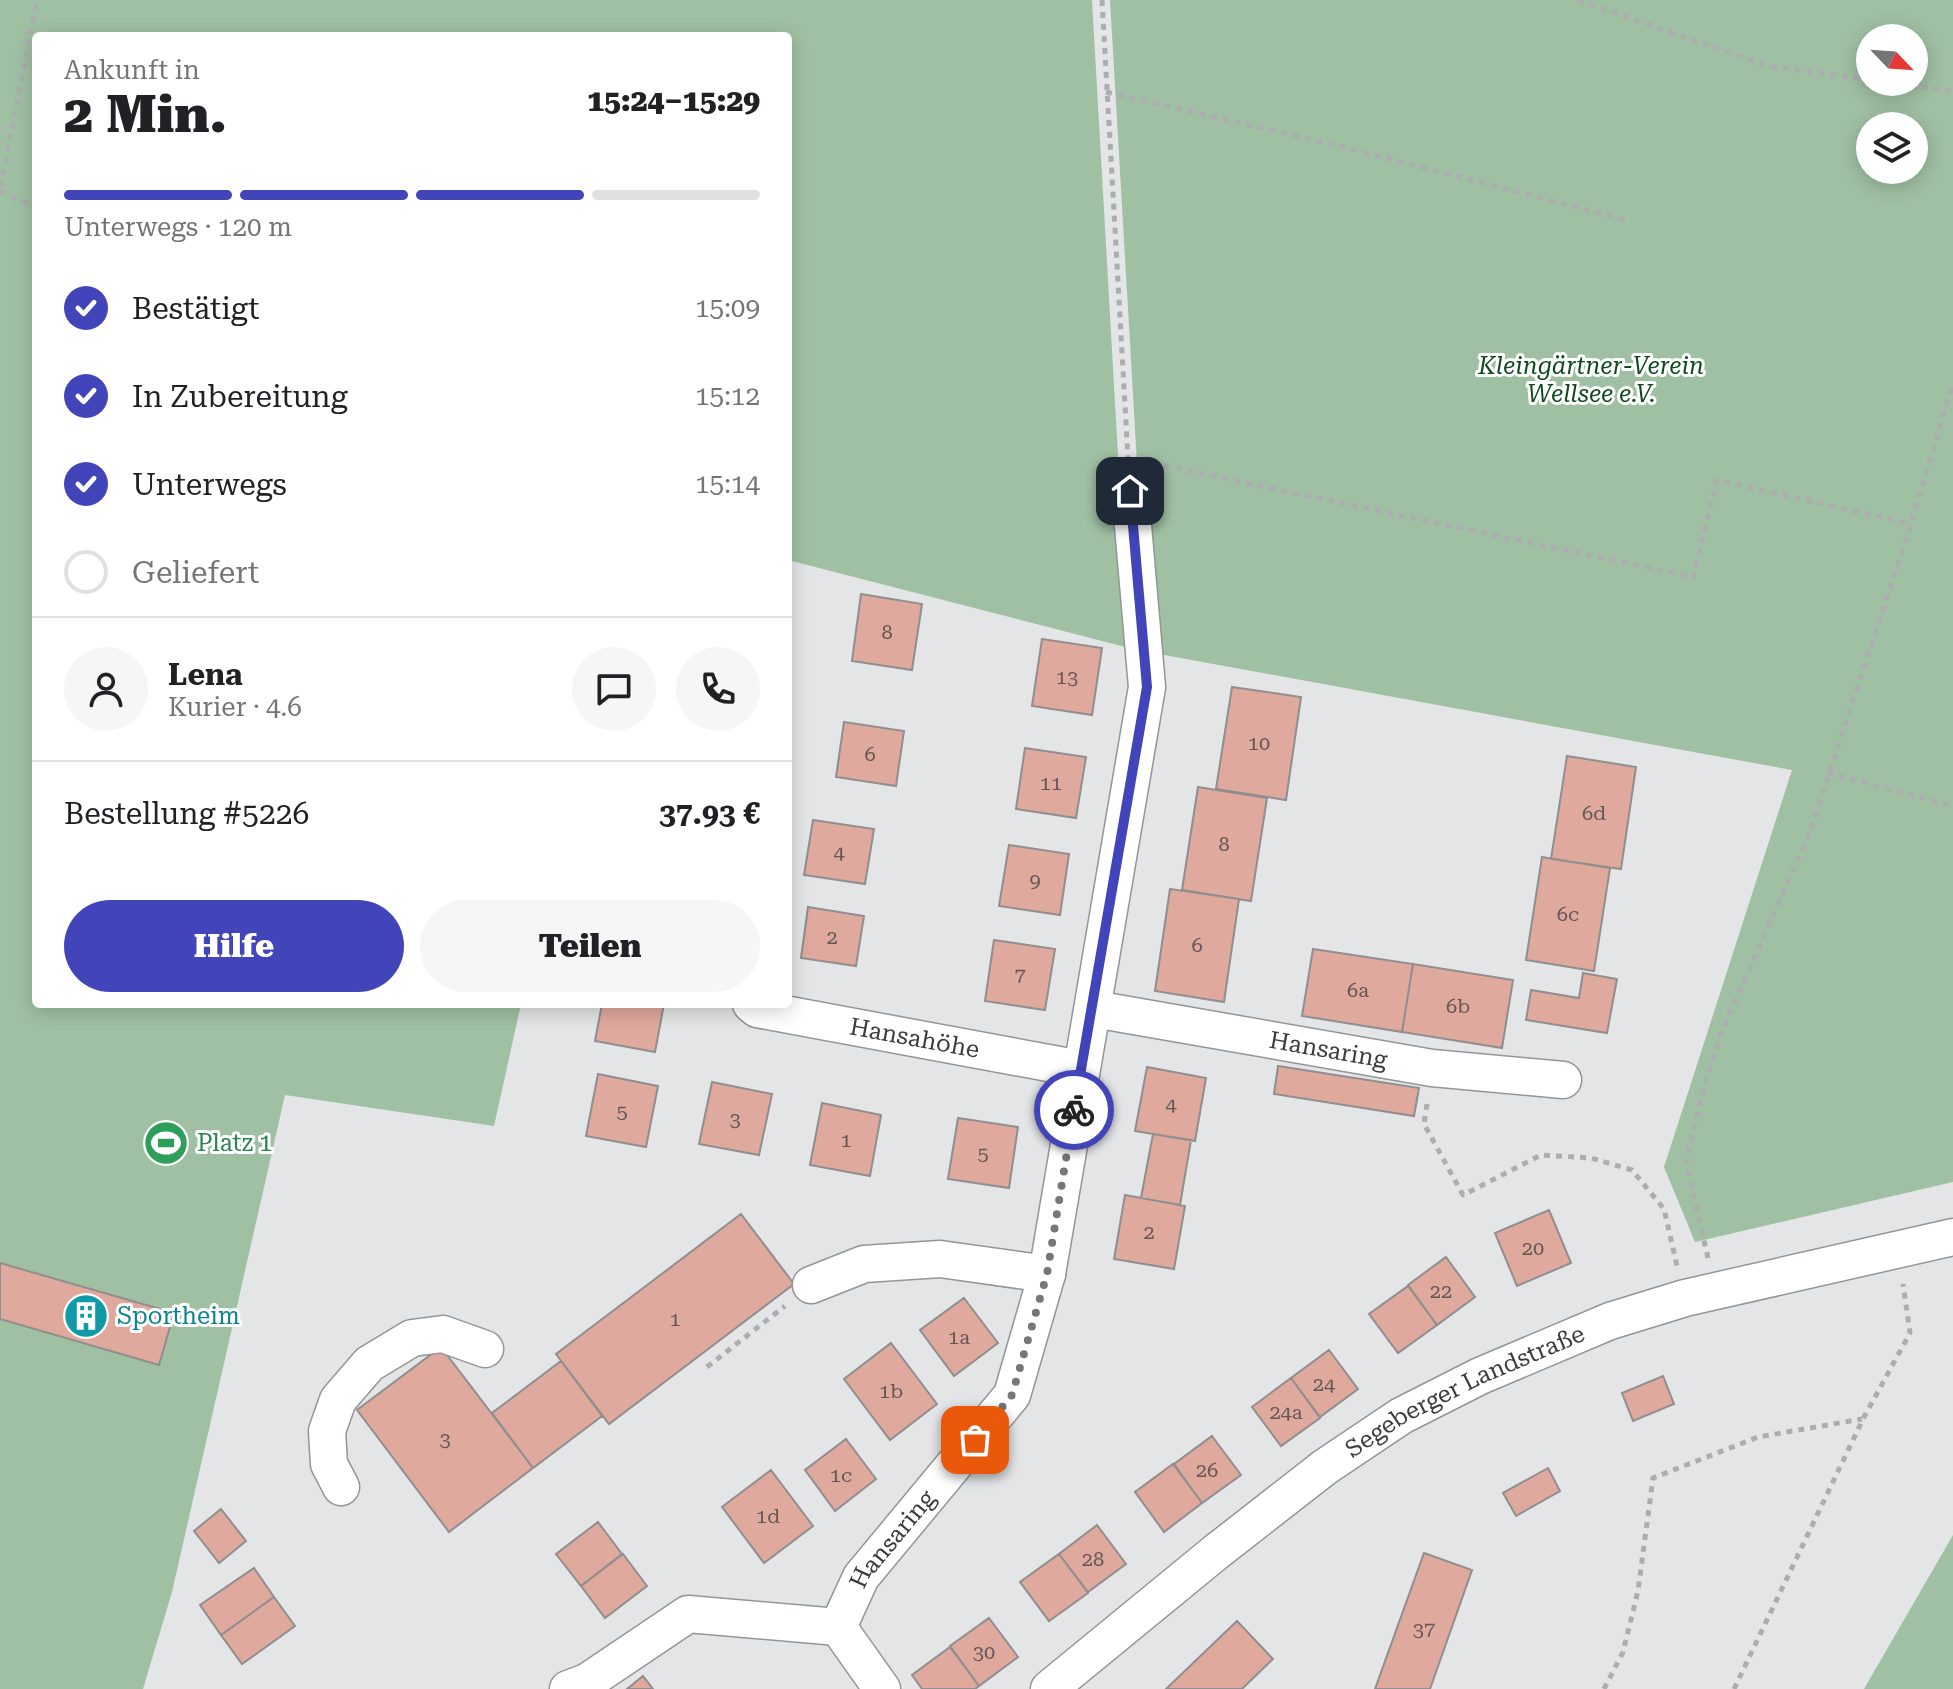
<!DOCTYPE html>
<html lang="de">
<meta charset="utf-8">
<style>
:root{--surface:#fff;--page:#f6f6f6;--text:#202124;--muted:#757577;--line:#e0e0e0;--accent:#4244b9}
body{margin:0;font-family:"Roboto Serif",serif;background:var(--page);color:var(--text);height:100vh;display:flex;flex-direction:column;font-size:30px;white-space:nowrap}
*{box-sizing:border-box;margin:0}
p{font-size:26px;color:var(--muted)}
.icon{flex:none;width:44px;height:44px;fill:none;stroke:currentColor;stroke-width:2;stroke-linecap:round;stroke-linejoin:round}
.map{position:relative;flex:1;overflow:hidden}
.drawer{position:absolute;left:32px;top:32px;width:760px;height:976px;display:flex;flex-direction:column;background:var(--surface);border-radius:8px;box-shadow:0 4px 20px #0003}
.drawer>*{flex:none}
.needle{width:52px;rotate:115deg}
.tools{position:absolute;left:1856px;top:24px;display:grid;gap:16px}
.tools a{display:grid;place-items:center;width:72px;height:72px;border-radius:50%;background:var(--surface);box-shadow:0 4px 20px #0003;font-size:40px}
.pin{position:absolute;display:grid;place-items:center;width:68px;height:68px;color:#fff;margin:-34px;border-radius:16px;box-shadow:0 4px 12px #0006}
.courier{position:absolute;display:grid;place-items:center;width:80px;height:80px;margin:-40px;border:6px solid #4244b9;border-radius:50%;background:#fff;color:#222;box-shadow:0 2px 10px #0007}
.headline em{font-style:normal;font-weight:800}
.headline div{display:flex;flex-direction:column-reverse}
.headline{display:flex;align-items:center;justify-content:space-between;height:136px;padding:0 32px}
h1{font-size:52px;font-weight:800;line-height:60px}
.bar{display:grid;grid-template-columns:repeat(4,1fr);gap:12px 8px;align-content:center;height:96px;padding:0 32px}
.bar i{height:10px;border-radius:6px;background:var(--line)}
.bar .active{background:var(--accent)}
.bar p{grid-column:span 4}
.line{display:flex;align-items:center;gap:20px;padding:0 32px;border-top:2px solid var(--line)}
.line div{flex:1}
.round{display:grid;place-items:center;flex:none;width:84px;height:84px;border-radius:42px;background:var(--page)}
ol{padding:0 32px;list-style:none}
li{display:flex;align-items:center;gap:24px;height:88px}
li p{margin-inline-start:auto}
li .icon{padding:8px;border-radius:50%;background:var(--accent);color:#fff;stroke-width:4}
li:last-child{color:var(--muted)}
li i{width:44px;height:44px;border:4px solid var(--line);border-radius:50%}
.cta{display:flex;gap:16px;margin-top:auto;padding:16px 32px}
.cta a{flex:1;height:92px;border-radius:48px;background:var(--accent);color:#fff;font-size:32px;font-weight:800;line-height:92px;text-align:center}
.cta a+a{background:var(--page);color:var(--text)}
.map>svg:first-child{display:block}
.green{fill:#a0c0a3;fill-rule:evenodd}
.building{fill:#dfa99e;stroke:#908e8e;stroke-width:2}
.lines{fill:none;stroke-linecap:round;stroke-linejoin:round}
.minor-casing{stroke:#949596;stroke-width:39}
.path{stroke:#acadae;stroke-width:5;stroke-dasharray:6 6;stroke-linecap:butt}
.minor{stroke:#fff;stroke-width:36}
.done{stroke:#777778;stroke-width:8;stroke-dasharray:0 14.4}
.route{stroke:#4244b9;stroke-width:10}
.labels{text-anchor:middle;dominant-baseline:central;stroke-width:6;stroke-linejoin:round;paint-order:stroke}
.number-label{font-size:20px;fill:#655755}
.park-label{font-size:24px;font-style:italic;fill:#0e4a1c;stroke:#fff}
.street-label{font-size:24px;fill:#3c3c3d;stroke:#fff}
.leisure-label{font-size:24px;fill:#27864d;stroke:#fff;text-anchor:start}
.culture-label{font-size:24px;fill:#0d838f;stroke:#fff;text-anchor:start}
</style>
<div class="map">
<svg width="1953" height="1689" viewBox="0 0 1953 1689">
<rect width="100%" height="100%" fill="#e4e5e6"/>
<path class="green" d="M0 0H1092L1129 648 788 560V36H36V1004H521L494 1126 285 1095 172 1592 143 1689H0Z
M1110 0H1953V1182L1695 1242 1664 1167 1792 770 1148 652ZM1870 38H1914V82H1870ZM1870 126H1914V170H1870Z
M1953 1535V1689H1864Z"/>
<path class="building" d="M861 594 922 604 912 670 852 661Z
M1042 639 1102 648 1092 715 1032 706Z
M1232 687 1301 697 1286 800 1216 789Z
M844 722 904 731 896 786 836 777Z
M1025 748 1086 757 1076 818 1016 809Z
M1567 756 1636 767 1621 869 1551 859Z
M1198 787 1267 798 1251 901 1182 890Z
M813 820 874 829 865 884 804 875Z
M1009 845 1069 854 1060 915 999 906Z
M1542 857 1610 868 1594 971 1526 960Z
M1170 889 1239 899 1224 1002 1155 991Z
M808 907 864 916 856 966 801 958Z
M994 940 1055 949 1045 1010 985 1001Z
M1313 949 1413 964 1402 1032 1302 1016Z
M1413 964 1513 980 1502 1048 1402 1032Z
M1583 973 1617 979 1607 1033 1526 1020 1531 990 1579 998Z
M602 1004H664L655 1052 595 1041Z
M1278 1066 1419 1088 1414 1116 1274 1094Z
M1147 1067 1206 1078 1195 1141 1135 1131Z
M598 1074 658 1086 646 1147 586 1136Z
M712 1082 772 1094 759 1155 699 1144Z
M822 1103 881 1115 870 1176 810 1165Z
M958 1118 1018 1127 1009 1188 948 1179Z
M1153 1134 1191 1140 1180 1205 1141 1198Z
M1125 1195 1185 1206 1174 1269 1114 1259Z
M1549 1210 1571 1263 1517 1286 1495 1233Z
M741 1214 794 1284 609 1424 556 1354Z
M1446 1257 1475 1297 1437 1325 1408 1285Z
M0 1263 174 1313 159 1365 0 1319Z
M1408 1286 1437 1325 1398 1353 1369 1314Z
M964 1298 998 1343 954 1376 920 1330Z
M891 1343 937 1404 890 1440 844 1379Z
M441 1347 533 1468 449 1532 357 1410Z
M1329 1350 1358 1389 1320 1417 1291 1378Z
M561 1361 602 1416 533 1468 492 1413Z
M1663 1376 1674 1404 1633 1421 1622 1393Z
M1291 1378 1320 1418 1281 1446 1252 1407Z
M1212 1436 1241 1475 1202 1503 1174 1464Z
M846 1439 876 1479 835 1511 805 1470Z
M1173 1464 1202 1503 1164 1532 1135 1492Z
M1548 1468 1560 1491 1516 1516 1503 1493Z
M771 1470 813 1526 764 1563 722 1507Z
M221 1509 246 1541 219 1563 194 1531Z
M598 1522 622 1554 581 1586 556 1554Z
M1097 1525 1126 1564 1088 1592 1059 1554Z
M1424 1553 1472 1570 1430 1689H1375Z
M623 1554 647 1586 605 1618 581 1586Z
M1059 1554 1088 1593 1049 1621 1020 1582Z
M254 1568 274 1597 221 1635 200 1605Z
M274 1597 295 1626 242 1664 221 1635Z
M989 1618 1018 1657 979 1686 950 1646Z
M1237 1621 1273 1659 1242 1689H1166Z
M950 1647 979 1686 975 1689H922L912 1675Z
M643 1676 653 1689H627Z"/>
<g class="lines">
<g class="minor-casing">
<g id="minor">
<path id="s1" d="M751 1004 757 1009 1081 1069"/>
<path id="s2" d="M1094 1009 1432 1068 1563 1080"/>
<path d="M811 1285 864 1264 940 1259 1047 1274"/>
<path d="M341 1487 329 1464 327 1431 338 1400 369 1364 412 1338 443 1334 485 1349"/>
<path id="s3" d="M838 1627 861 1577 1012 1395 1047 1274 1147 687 1130 491"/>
<path d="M568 1689 587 1682 688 1614 838 1627 882 1689"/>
<path id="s4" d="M1049 1689 1216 1552 1325 1467 1401 1416 1480 1376 1610 1321 1685 1298 1953 1237"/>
</g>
</g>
<path class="path" d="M1102 0 1128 458
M1578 0 1767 66 1870 80
M1886 82 1953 91
M1106 92 1340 146 1626 220
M0 187 37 0
M0 191 36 208
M1152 463 1693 577 1717 480 1911 524
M1827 773 1953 806
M1427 1104 1424 1124 1463 1195 1541 1155 1591 1158 1632 1170 1664 1209 1677 1266
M1708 1258 1686 1163 1700 1102 1720 1035 1810 832 1911 524 1953 383
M707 1367 785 1306
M1604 1689 1623 1652 1638 1591 1653 1478 1758 1437 1862 1419
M1734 1689 1863 1419 1910 1333 1903 1284"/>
<use href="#minor" class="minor"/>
</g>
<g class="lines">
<path class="done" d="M975 1440 1012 1395 1047 1274 1074 1110"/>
<path class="route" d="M1074 1110 1147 687 1130 491"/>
</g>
<defs>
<g id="stadium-disc" transform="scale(2.3)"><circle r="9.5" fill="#2e9e5b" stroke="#fff"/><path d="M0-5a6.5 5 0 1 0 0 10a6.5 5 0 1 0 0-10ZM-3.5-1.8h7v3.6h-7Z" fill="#fff"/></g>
<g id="building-disc" transform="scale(2.3)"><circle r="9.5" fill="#0f9aa8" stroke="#fff"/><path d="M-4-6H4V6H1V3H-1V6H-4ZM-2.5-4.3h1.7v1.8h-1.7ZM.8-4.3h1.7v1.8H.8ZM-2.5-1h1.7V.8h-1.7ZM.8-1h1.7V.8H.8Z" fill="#fff"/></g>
</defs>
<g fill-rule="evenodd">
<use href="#stadium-disc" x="166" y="1143"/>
<use href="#building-disc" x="86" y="1316"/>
</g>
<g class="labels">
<g class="number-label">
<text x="887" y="632">8</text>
<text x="1067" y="677">13</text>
<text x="1259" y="743">10</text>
<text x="870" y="754">6</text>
<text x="1051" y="783">11</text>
<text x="1594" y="813">6d</text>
<text x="1224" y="844">8</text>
<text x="839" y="852">4</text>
<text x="1035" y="880">9</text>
<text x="1568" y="914">6c</text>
<text x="832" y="937">2</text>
<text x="1197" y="945">6</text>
<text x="1020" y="975">7</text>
<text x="1358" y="990">6a</text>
<text x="1458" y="1006">6b</text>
<text x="1171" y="1104">4</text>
<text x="622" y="1111">5</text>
<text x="735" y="1119">3</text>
<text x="846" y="1140">1</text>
<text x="983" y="1153">5</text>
<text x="1149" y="1232">2</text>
<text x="1533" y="1248">20</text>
<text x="1441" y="1291">22</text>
<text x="675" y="1319">1</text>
<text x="959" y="1337">1a</text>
<text x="1324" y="1384">24</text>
<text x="891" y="1391">1b</text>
<text x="1286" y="1412">24a</text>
<text x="445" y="1439">3</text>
<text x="1207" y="1470">26</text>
<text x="841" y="1475">1c</text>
<text x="768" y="1516">1d</text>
<text x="1093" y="1559">28</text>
<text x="1424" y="1629">37</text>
<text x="984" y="1652">30</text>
</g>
<g class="park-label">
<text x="1591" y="366">Kleingärtner-Verein<tspan x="1591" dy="28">Wellsee e.V.</tspan></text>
</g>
<g class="street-label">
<text stroke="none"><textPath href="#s1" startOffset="168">Hansahöhe</textPath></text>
<text stroke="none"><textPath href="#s2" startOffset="238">Hansaring</textPath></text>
<text stroke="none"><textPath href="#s4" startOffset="514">Segeberger Landstraße</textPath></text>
<text stroke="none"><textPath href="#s3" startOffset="104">Hansaring</textPath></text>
</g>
<g class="leisure-label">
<text x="197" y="1143">Platz 1</text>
</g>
<g class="culture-label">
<text x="117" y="1316">Sportheim</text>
</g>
</g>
</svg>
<div class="tools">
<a><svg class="needle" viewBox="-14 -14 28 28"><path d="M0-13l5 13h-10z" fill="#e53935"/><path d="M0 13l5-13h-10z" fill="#757577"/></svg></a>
<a><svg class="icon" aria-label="layers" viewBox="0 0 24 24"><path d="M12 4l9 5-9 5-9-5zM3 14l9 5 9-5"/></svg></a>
</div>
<div class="pin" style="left:975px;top:1440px;background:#ea580c"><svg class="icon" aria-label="bag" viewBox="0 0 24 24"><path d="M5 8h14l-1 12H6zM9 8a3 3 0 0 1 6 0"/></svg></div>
<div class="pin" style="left:1130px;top:491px;background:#1f2937"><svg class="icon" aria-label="home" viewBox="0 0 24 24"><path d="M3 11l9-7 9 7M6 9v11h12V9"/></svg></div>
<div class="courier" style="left:1074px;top:1110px"><svg class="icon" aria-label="bike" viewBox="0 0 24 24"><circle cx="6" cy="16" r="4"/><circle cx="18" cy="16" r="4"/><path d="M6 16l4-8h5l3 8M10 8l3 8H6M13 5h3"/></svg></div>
<section class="drawer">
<div class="headline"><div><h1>2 Min.</h1><p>Ankunft in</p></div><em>15:24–15:29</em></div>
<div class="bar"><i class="active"></i><i class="active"></i><i class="active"></i><i></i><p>Unterwegs · 120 m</p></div>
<ol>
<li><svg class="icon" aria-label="check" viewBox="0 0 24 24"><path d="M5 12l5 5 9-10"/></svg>Bestätigt<p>15:09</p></li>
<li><svg class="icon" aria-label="check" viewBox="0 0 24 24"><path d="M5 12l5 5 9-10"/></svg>In Zubereitung<p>15:12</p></li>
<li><svg class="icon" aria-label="check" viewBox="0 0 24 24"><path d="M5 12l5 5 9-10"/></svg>Unterwegs<p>15:14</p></li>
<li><i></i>Geliefert</li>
</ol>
<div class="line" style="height:144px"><a class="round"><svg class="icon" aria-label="person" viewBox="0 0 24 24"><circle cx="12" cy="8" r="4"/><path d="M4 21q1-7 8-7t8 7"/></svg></a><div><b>Lena</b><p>Kurier · 4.6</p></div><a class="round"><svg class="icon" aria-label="chat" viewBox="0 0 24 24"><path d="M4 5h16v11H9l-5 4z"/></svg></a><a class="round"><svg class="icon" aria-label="phone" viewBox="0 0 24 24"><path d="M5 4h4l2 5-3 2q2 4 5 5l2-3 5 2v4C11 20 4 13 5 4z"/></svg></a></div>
<div class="line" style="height:104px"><div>Bestellung #5226</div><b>37.93 €</b></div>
<div class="cta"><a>Hilfe</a><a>Teilen</a></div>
</section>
</div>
